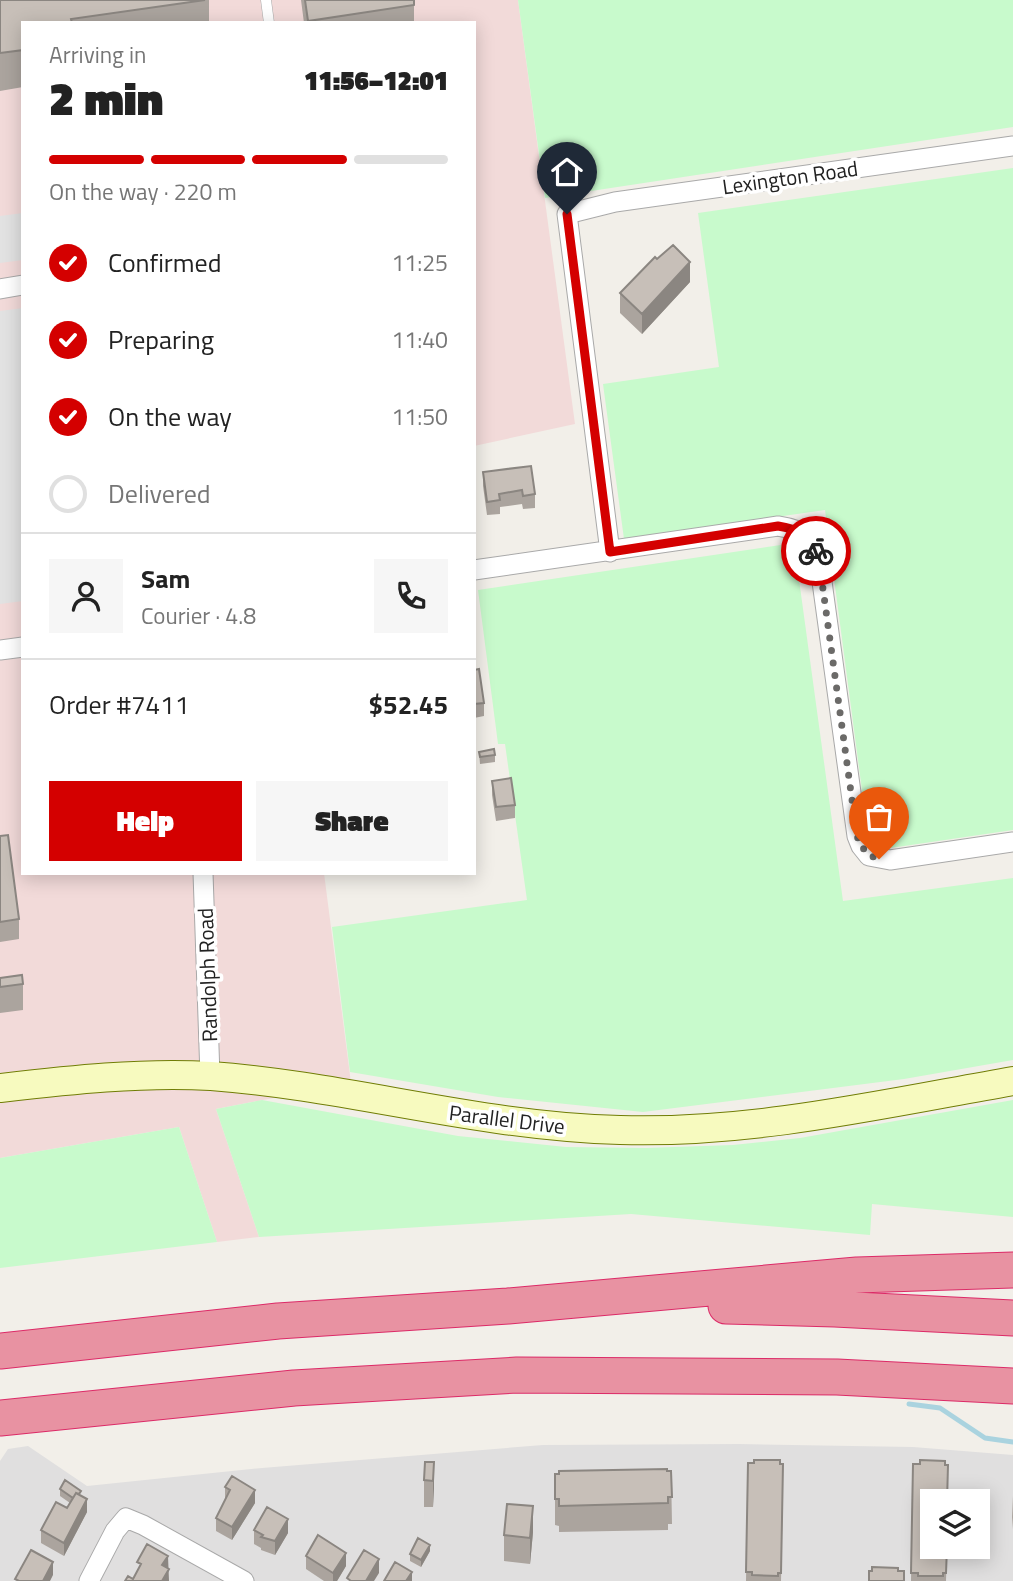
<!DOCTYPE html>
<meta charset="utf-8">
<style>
:root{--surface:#fff;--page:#f6f6f6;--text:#222;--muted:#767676;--line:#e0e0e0;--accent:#d40000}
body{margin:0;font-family:"Titillium Web",sans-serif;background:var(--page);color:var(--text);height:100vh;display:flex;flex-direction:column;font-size:26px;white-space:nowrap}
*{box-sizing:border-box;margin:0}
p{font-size:23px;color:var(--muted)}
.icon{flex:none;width:38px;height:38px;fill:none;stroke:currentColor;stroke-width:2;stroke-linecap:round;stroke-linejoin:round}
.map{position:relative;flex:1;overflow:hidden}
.panel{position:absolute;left:21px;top:21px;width:455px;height:854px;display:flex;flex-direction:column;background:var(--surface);border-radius:0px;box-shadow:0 4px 18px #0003}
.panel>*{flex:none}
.fabs{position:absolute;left:920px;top:1489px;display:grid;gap:14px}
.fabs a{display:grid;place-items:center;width:70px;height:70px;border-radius:0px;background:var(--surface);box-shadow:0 4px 18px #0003;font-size:35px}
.pin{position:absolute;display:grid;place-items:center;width:60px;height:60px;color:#fff;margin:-72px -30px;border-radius:50% 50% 50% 0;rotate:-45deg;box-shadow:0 0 7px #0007}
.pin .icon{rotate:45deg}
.courier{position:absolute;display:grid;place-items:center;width:70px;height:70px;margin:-35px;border:5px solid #d40000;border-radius:50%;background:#fff;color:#222;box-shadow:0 2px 9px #0007}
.summary em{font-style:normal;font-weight:800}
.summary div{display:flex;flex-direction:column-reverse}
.summary{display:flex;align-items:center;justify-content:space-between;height:119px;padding:0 28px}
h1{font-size:46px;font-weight:800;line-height:52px}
.bar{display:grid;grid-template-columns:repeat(4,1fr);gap:10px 7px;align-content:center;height:84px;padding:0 28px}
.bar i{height:9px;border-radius:5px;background:var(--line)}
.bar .current{background:var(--accent)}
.bar p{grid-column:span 4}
.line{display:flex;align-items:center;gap:18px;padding:0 28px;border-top:2px solid var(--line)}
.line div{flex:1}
.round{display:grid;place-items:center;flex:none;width:74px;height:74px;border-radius:0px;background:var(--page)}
ol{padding:0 28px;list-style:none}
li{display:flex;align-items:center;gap:21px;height:77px}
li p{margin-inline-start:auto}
li .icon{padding:7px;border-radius:50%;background:var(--accent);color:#fff;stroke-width:4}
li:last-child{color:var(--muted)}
li i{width:38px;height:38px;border:4px solid var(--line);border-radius:50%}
.primary-button{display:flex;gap:14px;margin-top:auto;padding:14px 28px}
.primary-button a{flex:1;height:80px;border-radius:0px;background:var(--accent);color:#fff;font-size:28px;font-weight:800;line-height:80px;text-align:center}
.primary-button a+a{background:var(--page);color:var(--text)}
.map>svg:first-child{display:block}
.residential{fill:#e0dfdf;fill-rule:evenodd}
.commercial{fill:#f2dad9}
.park{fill:#c8facc}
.parking{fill:#e2e2e2}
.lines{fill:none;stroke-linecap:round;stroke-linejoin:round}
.stream{stroke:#aad3df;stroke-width:5}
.lane-casing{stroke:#a9a9a9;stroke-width:11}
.street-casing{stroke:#a9a9a9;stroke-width:21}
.secondary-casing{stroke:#707d05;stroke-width:30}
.highway-casing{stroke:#dc2a67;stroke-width:37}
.lane{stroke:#fff;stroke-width:10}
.street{stroke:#fff;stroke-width:19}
.secondary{stroke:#f7fabf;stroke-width:28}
.highway{stroke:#e892a2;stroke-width:35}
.wall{fill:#aba49e}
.shaded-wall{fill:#8b8681}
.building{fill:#c7bfb8;stroke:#8b8681;stroke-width:2}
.done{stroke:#6b6a68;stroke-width:7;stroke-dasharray:0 12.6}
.route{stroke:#d40000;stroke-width:9}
.labels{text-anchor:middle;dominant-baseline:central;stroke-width:7;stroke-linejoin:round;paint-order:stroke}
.street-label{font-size:21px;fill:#222;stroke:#fff}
</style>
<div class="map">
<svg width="1013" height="1581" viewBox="0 0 1013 1581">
<rect width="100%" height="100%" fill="#f2efe9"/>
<path class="residential" d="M739 1444 913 1447 1013 1455V1581H0V1461L8 1449 28 1446 87 1486 262 1468 543 1445ZM933 1502H978V1547H933Z"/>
<path class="commercial" d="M0 0H518L575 424 474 446V23H23V873H324L351 1083 216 1109 259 1237 217 1242 179 1127 0 1158Z"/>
<path class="park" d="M518 0H1013V127L545 198Z
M1013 168V830L870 851 825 510 624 539 603 384 719 367 698 213Z
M794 543 843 901 1013 878V1060L904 1079 643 1112 498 1097 350 1072 332 927 527 900 505 744H498L478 590Z
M262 1100 458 1136 566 1147 646 1148 733 1145 800 1138 1013 1100V1217L872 1204 870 1235 631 1214 259 1237 216 1109Z
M179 1127 217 1242 0 1268V1158Z"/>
<path class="parking" d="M23 213V260L0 263V216Z
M23 308V601L0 604V311Z"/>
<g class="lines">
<path class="stream" d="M909 1404 940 1408 985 1438 1013 1442"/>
<g class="lane-casing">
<path id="lane" d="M266 0 269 23"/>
</g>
<g class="street-casing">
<path id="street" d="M0 289 23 285
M610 552 567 214 615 202 1013 146
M474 570 778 526C804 530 810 536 819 560L857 836 861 846 869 856 890 860 1013 842
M0 650 23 647
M203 873 210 1076
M89 1581 115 1531 126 1518 143 1525 244 1581"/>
</g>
<g class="secondary-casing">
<path id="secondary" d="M0 1088C70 1080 141 1072 211 1076 348 1086 482 1127 620 1130 752 1134 883 1104 1013 1081"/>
</g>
<g class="highway-casing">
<path id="highway" d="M726 1306 835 1309 1013 1318
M0 1351 278 1321 508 1306 857 1275 1013 1270
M0 1418 294 1388 517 1375 837 1377 1013 1386"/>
</g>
<use href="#lane" class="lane"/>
<use href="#street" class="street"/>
<use href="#secondary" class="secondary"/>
<use href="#highway" class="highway"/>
</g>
<path class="wall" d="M0 0H209V23H23V87L0 91Z
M301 0H414V23H304Z
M690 282 642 334 620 313V293Z
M483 472 535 494V508L523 509 522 504 500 507V514L487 515 483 486Z
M474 670 484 703V716L474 718Z
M479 752 495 755V762L480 764Z
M492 781 515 805V818L496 821 492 795Z
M0 836 19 919V939L0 942Z
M0 978 23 984V1010L0 1013Z
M434 1462 433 1507H424V1480Z
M748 1463 783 1491 781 1581H746Z
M913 1464H920L947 1547 946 1581H911Z
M671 1471 672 1524H668V1530L559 1532V1526L555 1525V1474Z
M225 1487 255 1503 232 1540 216 1531V1518L225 1501Z
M60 1489 81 1496 87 1512 64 1556 41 1543V1530L67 1508 70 1503 60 1496Z
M1013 1496V1529L1012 1517Z
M254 1530 288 1533 275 1555 261 1550V1548L254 1544Z
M533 1532 530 1564 504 1561V1535Z
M430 1551 421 1567 410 1561V1554Z
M306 1556 346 1566 337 1581H324L306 1569Z"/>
<path class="shaded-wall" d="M690 262V282L642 334V314Z
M434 1462V1489L433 1507V1481Z
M255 1490V1503L232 1540V1527Z
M87 1499V1512L64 1556V1543Z
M533 1506V1532L530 1564V1538Z
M288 1519V1533L275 1555V1541Z
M430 1545V1551L421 1567V1560Z
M346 1553V1566L337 1581H333V1573Z
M168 1556 169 1581H162V1565Z
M379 1559V1573L374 1581H366Z
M53 1562V1575L50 1581H43Z
M412 1572V1581H406Z"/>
<path class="building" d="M0 0H205L71 19 72 23H23V50L0 53Z
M305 0H414V5L308 21Z
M673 245 690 262 642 314 620 293 655 257 657 259Z
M531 466 535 494 523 496 522 490 499 494 500 500 487 502 483 472Z
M479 669 484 703 474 704V670Z
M494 749 495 755 480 757 479 752Z
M511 778 515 805 496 807 492 781Z
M8 835 19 919 0 922V836Z
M22 975 23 984 0 987V978Z
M754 1460H780V1464H783L781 1573H778V1576L752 1575V1572H746L748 1463H754Z
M920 1460 945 1461V1465H948L947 1502H933V1547H947L946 1573H943V1576H918V1573H911L913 1464H920Z
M425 1462H434L433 1481 424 1480Z
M667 1469V1471H671L672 1497H668V1503L559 1506V1499H555V1474H559V1471Z
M232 1476 255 1490 232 1527 216 1518 230 1490 225 1487Z
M65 1480 81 1491 79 1494 76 1493 73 1498 60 1489Z
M76 1493 87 1499 64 1543 41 1530 56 1502 67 1508Z
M507 1504 533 1506 530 1538 504 1535Z
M267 1507 288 1519 275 1541 261 1537 263 1535 254 1530Z
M318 1535 346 1553 333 1573 306 1556Z
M418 1538 430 1545 421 1560 410 1554Z
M147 1544 168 1556 162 1565 169 1569 162 1581H125L128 1576 133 1579 141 1564 137 1562Z
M31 1550 53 1562 43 1581H19L15 1579Z
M364 1550 379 1559 366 1581H351L347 1578Z
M395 1562 412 1572 406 1581H384Z
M872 1567 898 1568V1571H904V1581H869V1571H872Z"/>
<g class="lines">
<path class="done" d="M816 551 819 560 857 836C862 848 866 855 879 859"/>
<path class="route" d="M567 214 610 552 778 526C796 529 808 533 816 551"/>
</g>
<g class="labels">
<g class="street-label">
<text transform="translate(790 177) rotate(-8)">Lexington Road</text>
<text transform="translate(207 975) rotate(-92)">Randolph Road</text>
<text transform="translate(507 1119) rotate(7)">Parallel Drive</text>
</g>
</g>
</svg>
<div class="fabs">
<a><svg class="icon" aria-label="layers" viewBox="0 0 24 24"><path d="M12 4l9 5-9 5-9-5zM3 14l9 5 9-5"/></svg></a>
</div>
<div class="pin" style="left:879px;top:859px;background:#ea580c"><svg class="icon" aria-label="bag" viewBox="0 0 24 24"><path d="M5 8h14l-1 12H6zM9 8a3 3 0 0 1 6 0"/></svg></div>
<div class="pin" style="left:567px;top:214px;background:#1f2937"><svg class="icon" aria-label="home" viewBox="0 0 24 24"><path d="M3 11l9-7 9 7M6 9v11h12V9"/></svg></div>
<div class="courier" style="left:816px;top:551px"><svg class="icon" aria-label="bike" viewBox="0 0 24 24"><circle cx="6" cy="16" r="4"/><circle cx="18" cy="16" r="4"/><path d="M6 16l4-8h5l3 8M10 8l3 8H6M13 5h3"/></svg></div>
<section class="panel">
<div class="summary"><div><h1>2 min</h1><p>Arriving in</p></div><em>11:56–12:01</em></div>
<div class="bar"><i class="current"></i><i class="current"></i><i class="current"></i><i></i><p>On the way · 220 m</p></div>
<ol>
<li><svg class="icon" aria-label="check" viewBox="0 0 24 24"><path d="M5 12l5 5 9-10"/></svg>Confirmed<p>11:25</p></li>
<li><svg class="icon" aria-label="check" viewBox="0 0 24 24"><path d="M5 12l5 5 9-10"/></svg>Preparing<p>11:40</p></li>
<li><svg class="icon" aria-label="check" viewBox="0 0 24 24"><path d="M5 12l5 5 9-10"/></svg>On the way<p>11:50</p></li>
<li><i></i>Delivered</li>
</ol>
<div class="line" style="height:126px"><a class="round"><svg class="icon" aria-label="person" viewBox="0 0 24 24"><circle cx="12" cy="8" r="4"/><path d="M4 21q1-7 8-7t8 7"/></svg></a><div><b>Sam</b><p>Courier · 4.8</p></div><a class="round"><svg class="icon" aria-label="phone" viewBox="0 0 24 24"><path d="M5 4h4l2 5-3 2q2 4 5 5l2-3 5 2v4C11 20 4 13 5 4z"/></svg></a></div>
<div class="line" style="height:91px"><div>Order #7411</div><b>$52.45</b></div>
<div class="primary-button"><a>Help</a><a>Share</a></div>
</section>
</div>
